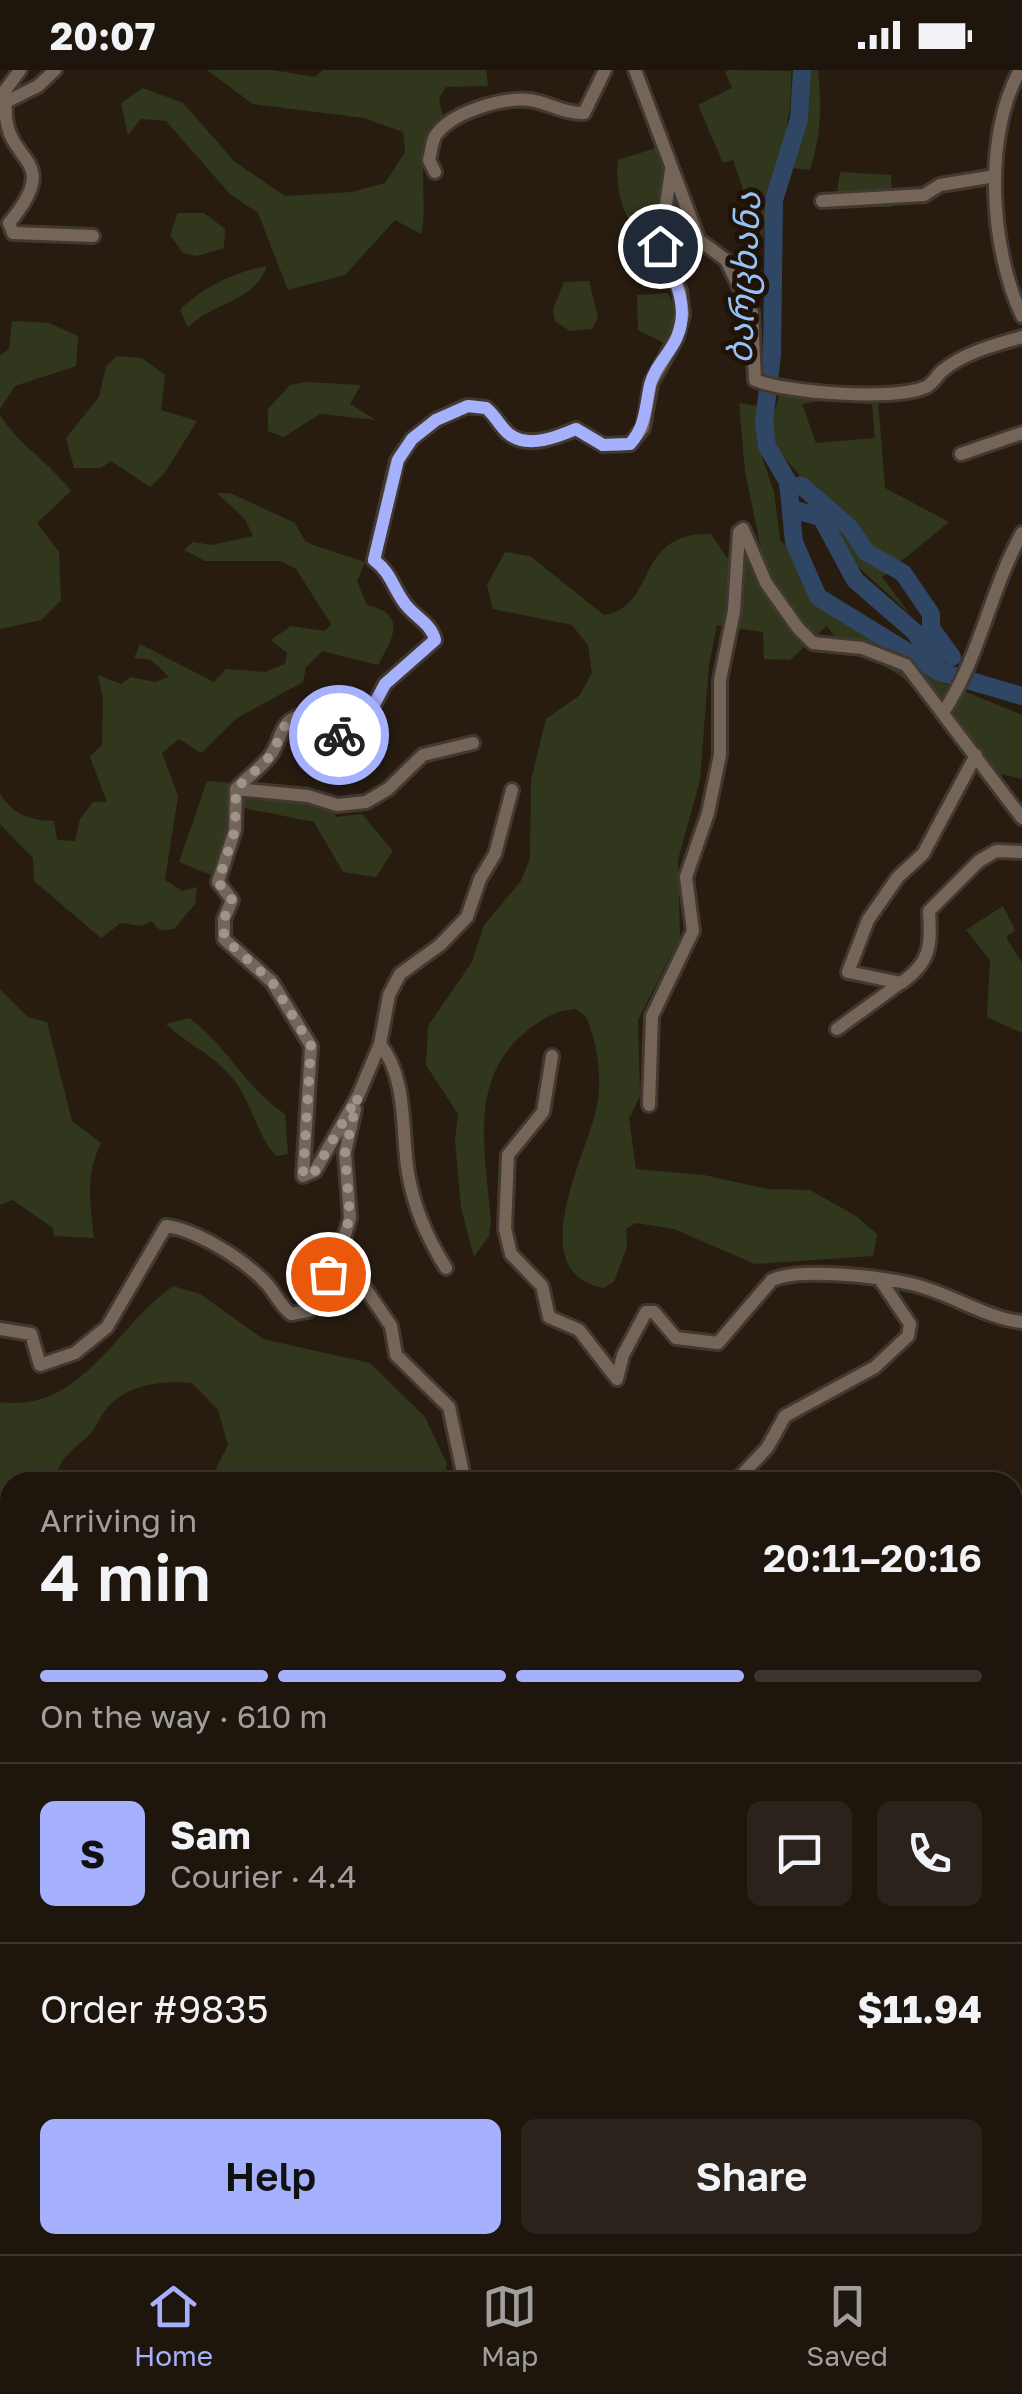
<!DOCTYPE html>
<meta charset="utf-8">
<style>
:root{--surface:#1e150d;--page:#2b221b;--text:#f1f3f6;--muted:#a19f9d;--line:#3c342e;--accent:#a5b1fc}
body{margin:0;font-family:"Golos Text","Noto Sans Georgian",sans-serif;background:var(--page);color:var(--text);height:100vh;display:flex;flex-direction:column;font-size:38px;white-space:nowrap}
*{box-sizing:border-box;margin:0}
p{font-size:32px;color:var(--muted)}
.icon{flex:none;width:55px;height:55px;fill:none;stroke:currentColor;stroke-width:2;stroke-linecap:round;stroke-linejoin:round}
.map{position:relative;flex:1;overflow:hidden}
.sheet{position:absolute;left:0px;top:1402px;width:1022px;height:782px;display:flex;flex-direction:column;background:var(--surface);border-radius:30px 30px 0 0;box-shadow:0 2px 8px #0004,0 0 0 2px var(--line)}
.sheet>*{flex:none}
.pin{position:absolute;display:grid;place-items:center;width:85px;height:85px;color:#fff;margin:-42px;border:5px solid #fff;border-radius:50%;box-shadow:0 2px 10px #0007}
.courier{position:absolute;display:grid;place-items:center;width:100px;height:100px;margin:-50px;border:8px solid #a5b1fc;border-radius:50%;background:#fff;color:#222;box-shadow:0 2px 12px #0007}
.head em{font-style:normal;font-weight:600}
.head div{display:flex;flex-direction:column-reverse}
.head{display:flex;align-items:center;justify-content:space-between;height:170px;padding:0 40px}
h1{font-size:65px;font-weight:600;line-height:75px}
.bar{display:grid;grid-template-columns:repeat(4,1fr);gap:15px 10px;align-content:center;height:120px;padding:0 40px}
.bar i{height:12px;border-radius:8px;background:var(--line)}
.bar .on{background:var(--accent)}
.bar p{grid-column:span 4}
.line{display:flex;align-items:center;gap:25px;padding:0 40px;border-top:2px solid var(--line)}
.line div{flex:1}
.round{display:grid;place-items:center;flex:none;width:105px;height:105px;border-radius:15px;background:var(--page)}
.cta{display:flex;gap:20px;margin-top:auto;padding:20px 40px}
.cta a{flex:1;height:115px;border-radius:15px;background:var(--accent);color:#111;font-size:40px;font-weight:600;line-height:115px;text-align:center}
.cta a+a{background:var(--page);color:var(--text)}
.status{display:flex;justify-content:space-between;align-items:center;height:70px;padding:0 50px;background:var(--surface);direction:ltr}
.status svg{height:28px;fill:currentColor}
.menu{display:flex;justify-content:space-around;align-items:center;height:140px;border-top:2px solid var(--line);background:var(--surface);font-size:28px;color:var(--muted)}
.menu a{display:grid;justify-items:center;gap:5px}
.menu .on{color:var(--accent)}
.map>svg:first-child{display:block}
.green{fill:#31371c;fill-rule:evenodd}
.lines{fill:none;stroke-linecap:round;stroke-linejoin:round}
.river{stroke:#2f4764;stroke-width:18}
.minor-casing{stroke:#423832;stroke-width:18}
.minor{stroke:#746558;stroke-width:12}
.done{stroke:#9d948b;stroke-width:10;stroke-dasharray:0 18}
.route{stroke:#a5b1fc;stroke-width:12}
.labels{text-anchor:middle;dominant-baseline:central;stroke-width:10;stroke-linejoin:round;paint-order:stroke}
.water-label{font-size:35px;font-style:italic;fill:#97c2f7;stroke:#1f1308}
</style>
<div class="status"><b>20:07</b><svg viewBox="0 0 49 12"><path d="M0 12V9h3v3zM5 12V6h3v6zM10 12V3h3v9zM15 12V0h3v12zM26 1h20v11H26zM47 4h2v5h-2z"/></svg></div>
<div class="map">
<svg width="1022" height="2184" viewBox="0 0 1022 2184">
<rect width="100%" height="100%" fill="#281c11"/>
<path class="green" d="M207 0H272L315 7 323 0H486L488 16 446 17 439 28 444 53C410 77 430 128 421 164L395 150 345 205 288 220 258 143 230 124 166 51 141 49 128 65 121 33 143 18 183 33 235 92 285 126 352 122 385 113 405 82 403 62 364 48 253 34Z
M729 0 791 1C794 60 769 116 762 175L733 90 723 93 698 35 732 18 725 2Z
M807 0H818C822 36 821 65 810 100L790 98 801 61Z
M656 78 664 96 653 178H647C626 150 614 126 618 90Z
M840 102 891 105 893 137 835 136Z
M178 143H204L225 159 224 178 197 186 183 183 170 165Z
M267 196C253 233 219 229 188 257L180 240C201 218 237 201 267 196Z
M589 211 598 247 592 259 570 261 555 251 553 239 564 212Z
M668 223C679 243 674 254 664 273L638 260 637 225Z
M12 251 49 253 78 266 76 296 15 316 0 339V286L9 279Z
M117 286 142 288 165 305 161 340 197 351 164 404 150 417 111 391 101 398H74L66 368 99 327 106 296Z
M306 312 361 315 350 334 376 350 320 344 284 367 268 361V339L290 315Z
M780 323 878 330 885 418 949 452 882 507 909 543 856 495 832 451 804 426 798 403 779 382 770 357ZM818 331 872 334 875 368 816 373 802 334Z
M739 333 759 336 763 390 774 422 780 470 798 489 815 533 888 574 939 611 1022 645V709L997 703 927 612 916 617 873 588 847 584 827 556 790 590 764 589 763 562 717 555 709 594 700 710 678 790 680 867 638 950 640 1026 629 1049 636 1099 704 1105 768 1119 810 1120 856 1146 877 1164 873 1186 755 1194 674 1159 636 1153 626 1159 627 1177 614 1212 603 1218C522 1202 586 1086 596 1040 603 1013 598 972 586 947L576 939C554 941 545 947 528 960 466 1008 486 1084 491 1153L489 1166 474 1187 461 1138 455 1071 458 1044 426 995 428 956 472 892 484 855 521 811 530 789 531 710 546 649 580 625 592 603 588 575 572 555 493 539 487 515 505 482 530 486 604 545C658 537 633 462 711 464L727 488 762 484 745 401Z
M0 345C18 374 50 393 71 421L37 453 59 482 61 530 41 550 0 559Z
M217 423H230L295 453 305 471 316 476 365 492 357 511 367 535C407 545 394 566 378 595L322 581 306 597 303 612 237 648 201 683 179 669 162 683 178 726 165 810 182 821 197 817 195 834 174 859 160 860 151 851 142 856 121 853 101 868 34 811 33 788 0 754V724C14 745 29 750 54 751L57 770 75 771 80 749 93 732H107L90 687 102 675 103 628 98 605 121 614 131 607 155 612 169 607 151 590 134 588 140 574 214 612 226 599 265 602 285 594 287 583 271 570 291 556 325 561 331 554 296 499 281 491H205L184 480 193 472 212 475 253 466 245 449Z
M207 711 232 713 228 760 211 805 179 792Z
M238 725 307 729 333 736 336 747 362 744 393 781 376 807 343 802 314 752 239 737Z
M1003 836 1015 860 1006 867 1022 893V963L987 947 990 890 966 860Z
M0 919 28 947 47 952 72 1051 101 1073C85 1105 90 1133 94 1168L54 1166 53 1158 13 1130 0 1135Z
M189 948C229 977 245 1018 285 1044L288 1084 276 1086C257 1065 252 1034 234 1010 215 985 188 975 166 954Z
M173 1216 200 1224 263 1269 370 1293 425 1347 447 1394 444 1412H209L228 1375 218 1340 192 1313C162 1310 124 1314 104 1342 99 1349 97 1356 91 1363 74 1380 58 1387 55 1412H10V1623L0 1591V1332C82 1343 115 1257 173 1216Z
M0 1837 10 1841V2175H50L56 2184H0Z
M1013 2005 1022 2016V2184H899V2175H1012Z
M143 2175H292L301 2184H145Z"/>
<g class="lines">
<path class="river" d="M802 0 799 49 774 130 772 285 764 352 767 376 788 412 794 472 818 527 940 602 1022 626
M788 416H802L850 458 866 482 903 503 931 544V558L952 587
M791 439 821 447 855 510 915 562 937 597"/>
<g class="minor-casing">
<path id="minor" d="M20 0 4 22 6 32 38 16 55 0
M635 0 699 170 726 190 752 243 755 310C787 323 894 331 926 317 933 314 937 305 942 301 965 282 995 275 1022 267
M1020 0C983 66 990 178 1022 246
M6 32C0 97 67 83 9 153L13 163 93 166
M435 102 429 90C431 83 432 72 435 66 451 42 503 27 530 30 549 33 565 44 584 43L605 0
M822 131 924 125 940 115 995 106
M961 384 1022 363
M944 641C980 587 990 520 1022 463
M976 685 923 784 898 807 868 850 848 902 901 913C931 892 931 876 929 841L979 791 996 781 1022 782
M236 719 308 726 337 735 366 732 388 719 423 685 473 673
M837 959 899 914
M380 974C408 1009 401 1061 408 1103 414 1139 427 1168 446 1198
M552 986 543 1042 508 1085 505 1159 511 1184 542 1216 549 1247 579 1260 617 1309
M649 1035 652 946 693 861 686 807 708 743 720 685V610L734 541 739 462 743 459 766 513 798 558 813 573 862 578 906 595 1022 748
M303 1106 311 976 272 912 224 869V849L232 830 218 812 235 760 236 719C247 707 265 695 272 683 285 661 279 650 308 643L347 671 356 669 385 614 435 570C431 552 412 546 403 531 392 515 390 502 374 490L397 391 412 369 436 350 467 336 486 338C496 346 500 357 509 364 528 379 557 367 576 359L603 375 630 374 643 358 651 313 677 267 683 244 680 221 660 176 671 100
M303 1106 315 1101 358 1026 380 974 389 925 400 904 440 875 467 847 480 809 495 784 512 720
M338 1188 350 1148 345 1083 355 1039
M0 1259 31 1264 40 1295 75 1283 107 1257 166 1156C197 1160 243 1189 265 1212 275 1222 279 1234 291 1244L308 1241 320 1227 338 1188 344 1187 391 1256 396 1285 449 1337 465 1412
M617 1309 623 1285 646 1242H654L676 1268 718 1273 772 1210C800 1197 880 1207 911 1214 949 1222 984 1248 1022 1252
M735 1412 767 1378 785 1346 875 1297 908 1266 910 1254 881 1211
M1012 1642 1022 1637
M1012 1694 1022 1686
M0 1755 10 1760
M1012 1772 1022 1800
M86 2175 94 2184"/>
</g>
<use href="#minor" class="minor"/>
</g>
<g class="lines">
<path class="done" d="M328 1204 350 1148 345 1083 358 1026 315 1101 303 1106 311 976 272 912 224 868V849L232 830 218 812 235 760 236 719C247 707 264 695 272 683 285 661 279 650 308 643L339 665"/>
<path class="route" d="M339 665 347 671 356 669 385 614 435 570C431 552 412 546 403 531 392 515 390 502 374 490L398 390 412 369 436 350 468 336 486 338C496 346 500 357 509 364 528 379 557 367 576 359L603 375 630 374C646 356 645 338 650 315 655 295 670 284 677 267 691 235 672 204 660 176"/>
</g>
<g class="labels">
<g class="water-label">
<text transform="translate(743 208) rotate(-87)">ბარცხანა</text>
</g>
</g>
</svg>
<div class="pin" style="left:328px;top:1204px;background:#ea580c"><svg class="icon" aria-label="bag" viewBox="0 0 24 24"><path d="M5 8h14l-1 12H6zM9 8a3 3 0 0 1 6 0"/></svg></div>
<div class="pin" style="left:660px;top:176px;background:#1f2937"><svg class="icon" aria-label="home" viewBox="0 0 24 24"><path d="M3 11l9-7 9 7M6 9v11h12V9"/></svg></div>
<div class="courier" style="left:339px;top:665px"><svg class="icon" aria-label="bike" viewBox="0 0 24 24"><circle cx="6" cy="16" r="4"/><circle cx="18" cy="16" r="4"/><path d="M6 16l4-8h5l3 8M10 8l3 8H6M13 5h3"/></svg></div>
<section class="sheet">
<div class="head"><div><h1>4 min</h1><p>Arriving in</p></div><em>20:11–20:16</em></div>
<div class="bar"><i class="on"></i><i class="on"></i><i class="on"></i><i></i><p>On the way · 610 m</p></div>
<div class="line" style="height:180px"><b class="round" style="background:var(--accent);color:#111">S</b><div><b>Sam</b><p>Courier · 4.4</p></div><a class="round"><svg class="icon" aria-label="chat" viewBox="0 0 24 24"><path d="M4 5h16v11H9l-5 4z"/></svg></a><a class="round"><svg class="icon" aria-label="phone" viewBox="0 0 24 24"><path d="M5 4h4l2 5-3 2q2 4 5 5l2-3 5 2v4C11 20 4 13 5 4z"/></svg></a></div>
<div class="line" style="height:130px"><div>Order #9835</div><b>$11.94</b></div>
<div class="cta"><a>Help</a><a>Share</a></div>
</section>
</div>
<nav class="menu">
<a class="on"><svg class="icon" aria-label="home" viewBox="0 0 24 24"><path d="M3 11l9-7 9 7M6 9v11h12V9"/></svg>Home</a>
<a><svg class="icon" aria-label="map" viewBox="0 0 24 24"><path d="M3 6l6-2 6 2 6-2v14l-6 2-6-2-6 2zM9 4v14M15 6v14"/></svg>Map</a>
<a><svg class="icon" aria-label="saved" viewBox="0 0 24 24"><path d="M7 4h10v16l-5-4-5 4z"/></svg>Saved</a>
</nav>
